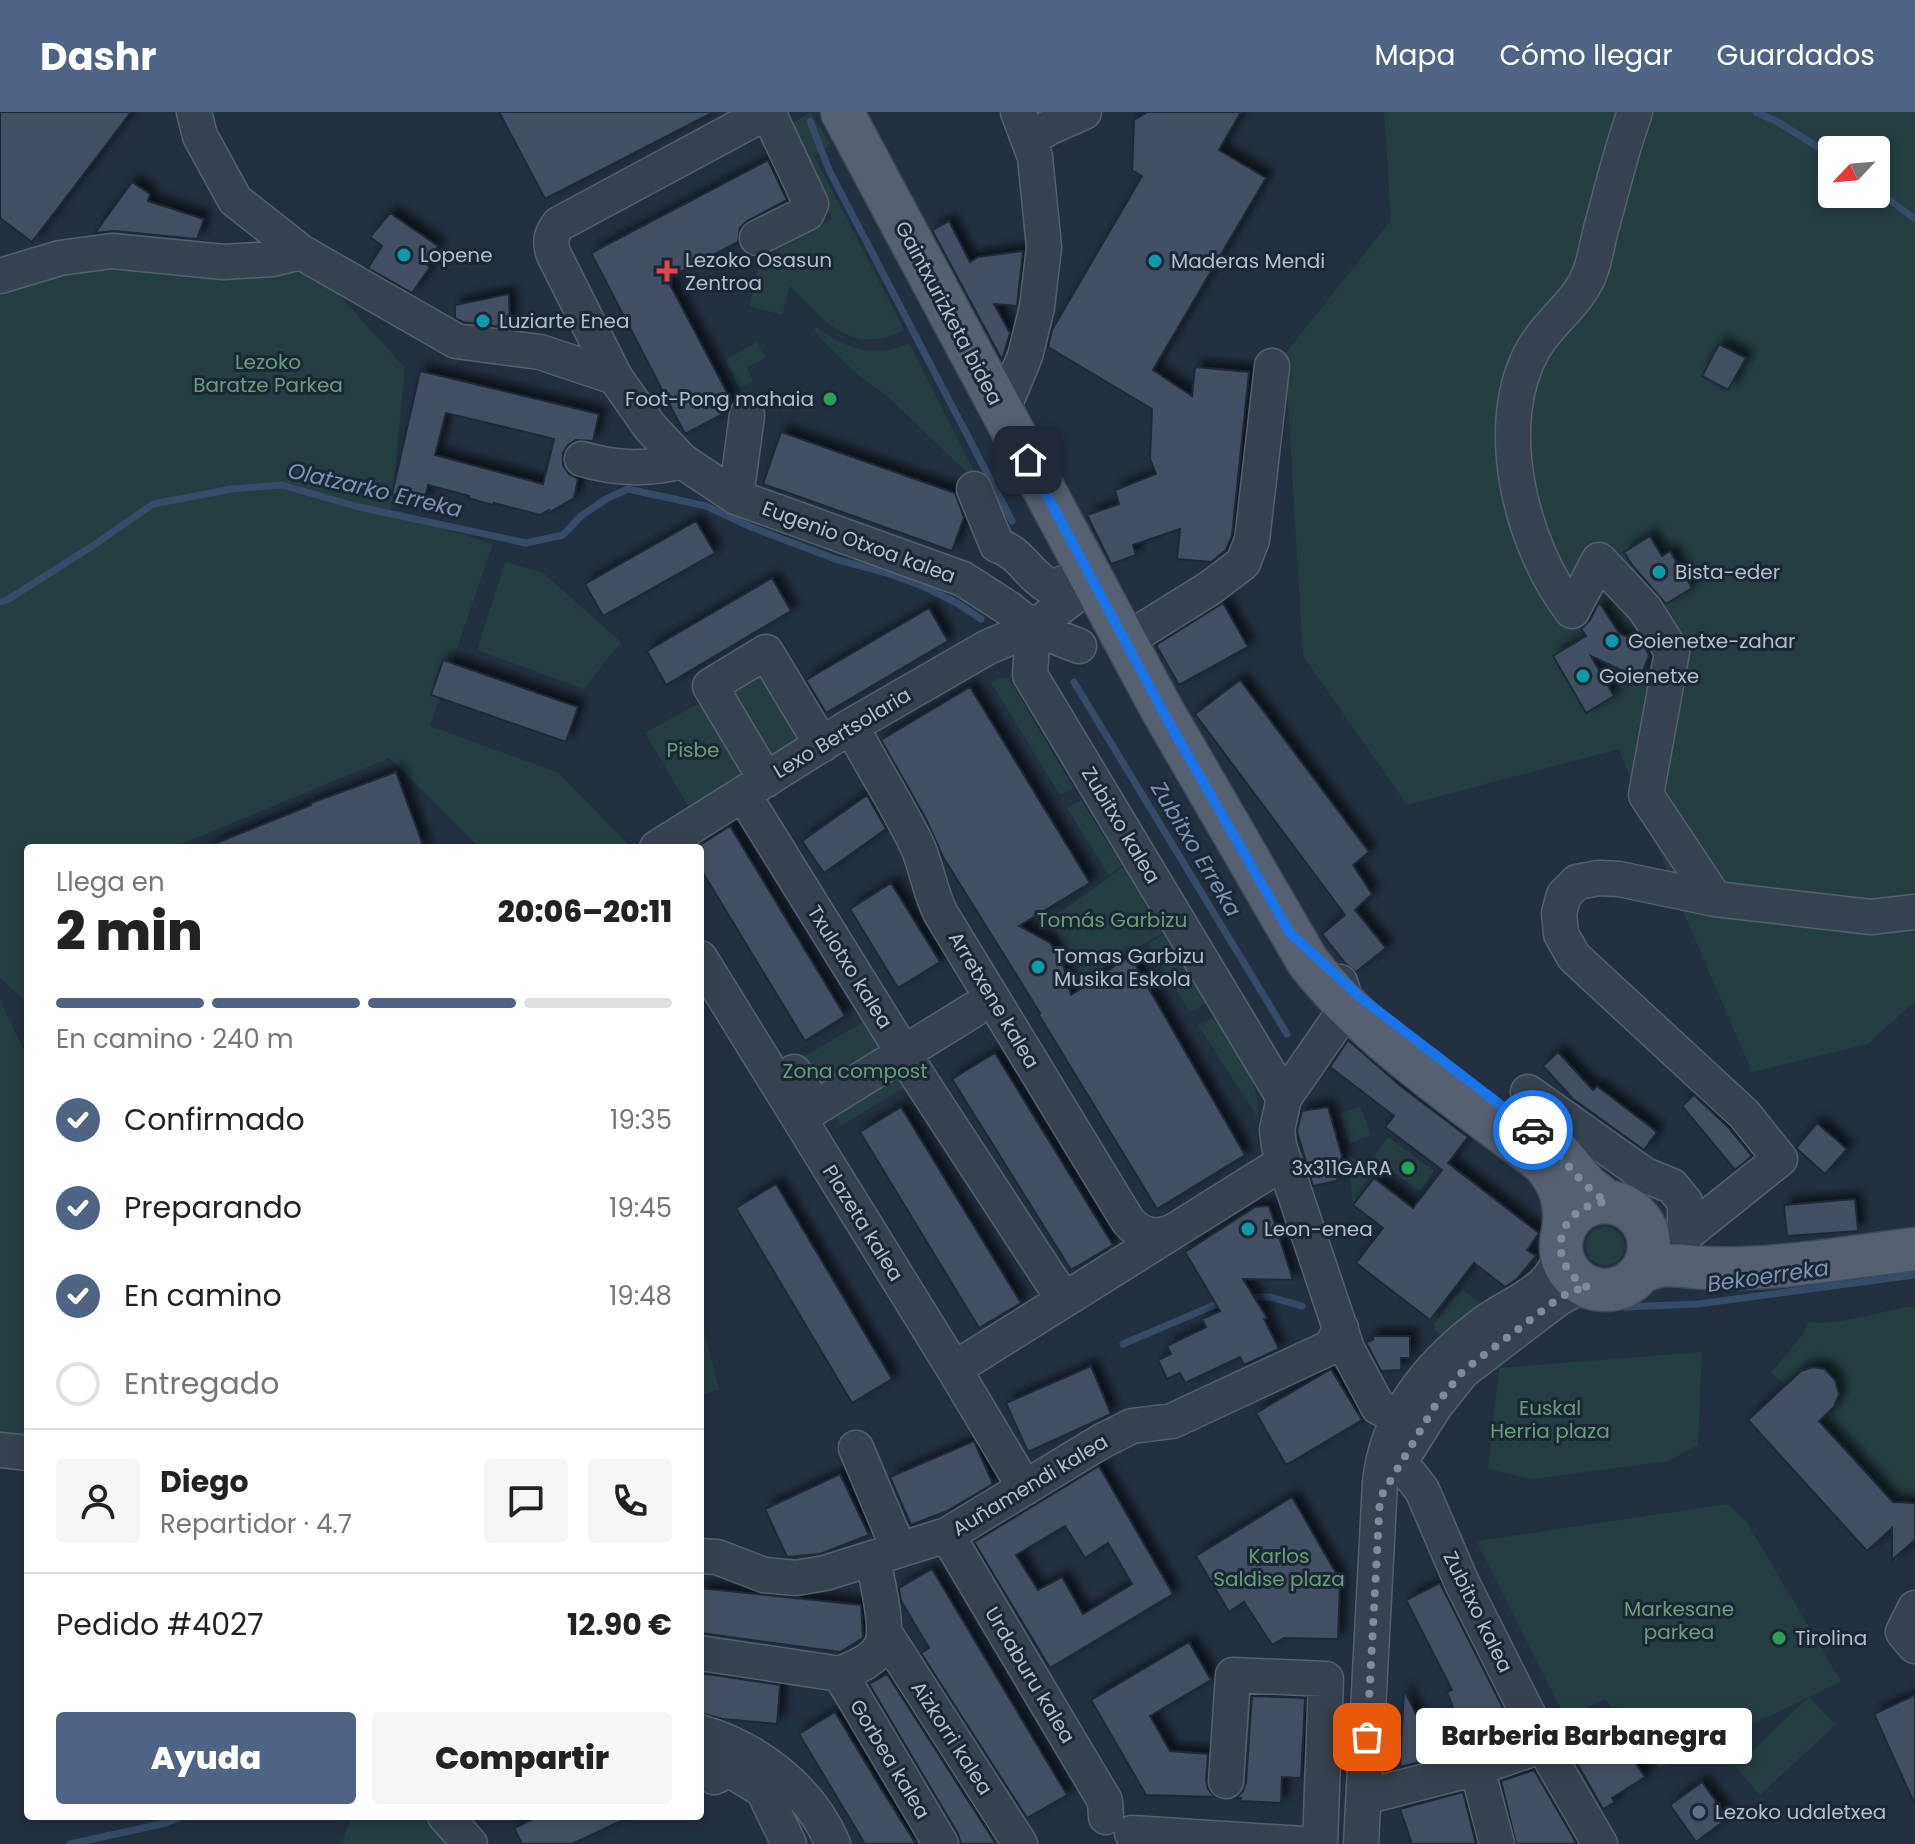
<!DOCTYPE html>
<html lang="es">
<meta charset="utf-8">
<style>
:root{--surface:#fff;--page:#f6f6f6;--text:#222;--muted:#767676;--line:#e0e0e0;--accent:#4f6485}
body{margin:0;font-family:Poppins,sans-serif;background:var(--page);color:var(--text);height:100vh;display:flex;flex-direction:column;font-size:30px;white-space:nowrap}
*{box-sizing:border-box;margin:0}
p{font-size:26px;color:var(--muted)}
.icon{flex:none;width:44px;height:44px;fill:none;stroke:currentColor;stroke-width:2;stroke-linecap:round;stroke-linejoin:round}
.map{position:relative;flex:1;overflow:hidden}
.details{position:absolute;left:24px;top:732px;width:680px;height:976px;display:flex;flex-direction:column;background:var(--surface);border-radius:8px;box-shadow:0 4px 12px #0003}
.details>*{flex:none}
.needle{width:52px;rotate:244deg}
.fabs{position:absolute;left:1818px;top:24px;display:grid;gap:16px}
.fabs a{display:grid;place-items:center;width:72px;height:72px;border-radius:8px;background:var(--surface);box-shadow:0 4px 12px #0003;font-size:40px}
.pin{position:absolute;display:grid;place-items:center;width:68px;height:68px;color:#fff;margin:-34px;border-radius:16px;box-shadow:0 4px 12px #0006}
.courier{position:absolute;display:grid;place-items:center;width:80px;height:80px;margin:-40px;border:6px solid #1a73e8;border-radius:50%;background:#fff;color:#222;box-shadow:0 2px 10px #0007}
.bubble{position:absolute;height:56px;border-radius:8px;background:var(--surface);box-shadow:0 4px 12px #0003;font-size:26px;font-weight:800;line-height:56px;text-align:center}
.head em{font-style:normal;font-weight:800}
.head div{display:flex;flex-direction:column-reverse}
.head{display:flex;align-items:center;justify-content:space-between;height:136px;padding:0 32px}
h1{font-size:52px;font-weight:800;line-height:60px}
.bar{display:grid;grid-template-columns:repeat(4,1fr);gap:12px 8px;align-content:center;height:96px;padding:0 32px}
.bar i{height:10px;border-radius:6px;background:var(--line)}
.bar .on{background:var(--accent)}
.bar p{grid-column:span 4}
.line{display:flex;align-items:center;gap:20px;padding:0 32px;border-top:2px solid var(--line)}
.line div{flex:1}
.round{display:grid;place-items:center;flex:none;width:84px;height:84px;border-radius:8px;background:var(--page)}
ol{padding:0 32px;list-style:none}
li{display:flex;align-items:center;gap:24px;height:88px}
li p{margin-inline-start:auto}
li .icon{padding:8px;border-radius:50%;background:var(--accent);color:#fff;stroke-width:4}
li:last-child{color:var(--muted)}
li i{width:44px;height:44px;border:4px solid var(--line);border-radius:50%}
.cta{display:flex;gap:16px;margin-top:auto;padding:16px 32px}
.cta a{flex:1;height:92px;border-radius:8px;background:var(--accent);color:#fff;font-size:32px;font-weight:800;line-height:92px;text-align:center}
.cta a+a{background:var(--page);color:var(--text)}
header{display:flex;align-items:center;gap:48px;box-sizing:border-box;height:112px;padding:0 40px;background:var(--accent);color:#fff}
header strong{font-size:38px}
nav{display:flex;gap:44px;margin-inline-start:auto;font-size:28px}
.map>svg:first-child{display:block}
.green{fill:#253e41;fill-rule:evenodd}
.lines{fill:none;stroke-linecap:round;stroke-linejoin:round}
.stream{stroke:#364b68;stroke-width:7}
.building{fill:#425062;stroke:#1e2937;stroke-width:2;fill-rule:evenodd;filter:url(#shadow)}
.minor-casing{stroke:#55606d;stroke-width:37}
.major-casing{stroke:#414b59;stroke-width:45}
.minor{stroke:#374250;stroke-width:34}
.major{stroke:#556170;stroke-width:42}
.done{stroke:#818c9a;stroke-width:8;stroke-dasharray:0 14.4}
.route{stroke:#1a73e8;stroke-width:10}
.culture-dot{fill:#0f9aa8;stroke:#1c2735;stroke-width:3}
.health-dot{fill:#e0444e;stroke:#1c2735;stroke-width:3}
.leisure-dot{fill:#2e9e5b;stroke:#1c2735;stroke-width:3}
.service-dot{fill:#5c6f8a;stroke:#1c2735;stroke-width:3}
.labels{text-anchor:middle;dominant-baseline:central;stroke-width:6;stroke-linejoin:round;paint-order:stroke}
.poi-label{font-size:20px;fill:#b4bdca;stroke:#1c2735;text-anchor:start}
.street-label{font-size:20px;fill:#b4bdca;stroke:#1c2735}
.park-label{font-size:20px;fill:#699d75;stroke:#1c2735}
.water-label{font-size:22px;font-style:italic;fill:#7a93b3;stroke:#1c2735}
</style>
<header>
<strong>Dashr</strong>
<nav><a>Mapa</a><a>Cómo llegar</a><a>Guardados</a></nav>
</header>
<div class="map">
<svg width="1915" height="1732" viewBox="0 0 1915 1732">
<defs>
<filter id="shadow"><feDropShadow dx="7" dy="-7" stdDeviation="4" flood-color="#0009"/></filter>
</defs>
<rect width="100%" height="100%" fill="#233040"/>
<path class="green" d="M811 0 831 34 814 44 904 218C851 245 825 209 790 174L782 203 749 194 759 153 777 155 776 138 832 107 787 14Z
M1384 0H1915V889L1868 932 1752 960 1680 792 1619 637 1407 693 1303 544 1285 242 1391 108ZM1832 38H1876V82H1832Z
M65 148 309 149 405 256 391 400 493 432 430 614 559 661 630 734 480 736 389 646 172 736H28V892L0 866V179Z
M817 215C847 237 873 248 909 231L982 375 885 282C857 266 836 241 813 218Z
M757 230 765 246 747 255 753 270 740 276 725 248Z
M505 450 542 460 621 530 584 577 477 538Z
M765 546 813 624 764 652 717 576Z
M1000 566H1008L1014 574 1073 676 1060 683 991 570Z
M703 589 744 664 690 697 645 621Z
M1081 688 1122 753 1109 763 1067 696Z
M1125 754 1166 819 1084 867 1049 808Z
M1165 822 1207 891 1190 900 1148 832Z
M0 888 28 946V1350L0 1348Z
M879 901 919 966 841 1014 803 945Z
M1216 905C1234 936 1261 968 1258 1006L1198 913Z
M1360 994 1371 1023 1350 1031 1339 1002Z
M1388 1025 1434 1059 1420 1079 1373 1046Z
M1348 1042 1375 1063 1353 1093Z
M1586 1134a19 19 0 1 1 38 0a19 19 0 1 1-38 0Z
M1462 1177 1482 1194 1448 1220 1440 1222 1435 1218 1434 1212Z
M1915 1194V1386L1910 1391 1893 1390 1819 1309 1834 1295 1839 1282 1835 1268 1786 1273 1771 1261 1802 1223 1808 1210C1843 1214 1880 1198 1915 1194Z
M703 1214 719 1277 700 1284V1215Z
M1702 1240 1698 1333 1669 1349 1532 1367 1488 1357 1499 1256Z
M1728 1392 1746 1409 1841 1569 1809 1585 1835 1613 1760 1683 1735 1655 1809 1585 1660 1656 1605 1587 1566 1607 1476 1429Z
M351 1704H448L470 1732H342Z"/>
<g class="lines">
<path class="stream" d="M1756 0 1778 10 1832 44
M810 9 829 58 1012 409
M1876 78 1915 107
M0 490 7 488 94 433 153 392 232 377 282 373 355 394 526 431 563 423 581 404 606 387 628 377 706 394 751 415 838 448 887 461 920 473 957 491 981 507
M1074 570 1287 922
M1244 1185H1270L1302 1194
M1625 1195 1698 1192 1915 1163
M1123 1232 1224 1189
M70 1732 166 1711 183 1704"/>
</g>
<path class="building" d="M0 0H131L32 130 0 106Z
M499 0H714L545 87Z
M1147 0H1241L1219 38 1266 66 1153 258 1192 284 1195 255 1249 260 1232 423 1226 438 1211 450 1177 447 1180 417 1133 433 1136 443 1111 452 1087 403 1119 392 1115 378 1156 362 1150 347 1152 297 1048 235 1052 218 1142 64 1132 58 1134 8Z
M768 48 787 88 747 109 740 116 738 130 667 167 732 290 727 300 685 322 591 141Z
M132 70 150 82 148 89 204 107 197 127 114 119 95 121Z
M390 101 438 134 427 153 430 155 412 181 368 156 382 134 370 125Z
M949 109 970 150 978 145 1023 139 1017 194 994 192 1010 221 1002 248 932 118Z
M509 182 510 216 463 210 455 206V193Z
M1719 232 1746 246 1728 278 1702 264Z
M420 259 599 302 593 329 576 328 568 333 563 341V353L569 362 578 367 574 386 550 400 549 398 540 403 494 391 493 393 468 386 469 384 428 373 424 390 392 382ZM446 301 554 327 543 372 435 343Z
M781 320 955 381 964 405 952 439 763 372Z
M696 409 715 441 603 504 585 472Z
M1650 424 1662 444 1670 439 1692 476 1666 492 1632 453 1624 440Z
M772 466 791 499 666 573 647 539Z
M1599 490 1619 521 1644 533 1649 543 1640 567 1591 544 1614 584 1586 601 1553 544 1586 524 1581 517 1590 508Z
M1223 491 1248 535 1179 573 1156 533Z
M929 496 948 529 826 601 806 568Z
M443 548 578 595 566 630 431 583Z
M1240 568 1369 740 1353 753 1372 782 1355 798 1386 836 1356 860 1345 851 1322 822 1345 803 1195 602Z
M970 575 1090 771 1019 814 1049 830 1062 848 1071 883 1130 844 1245 1043 1157 1097 1039 903 1040 901 943 745 926 707 881 628Z
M396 660 424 736H204L311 693V691Z
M867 683 886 717 824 761 802 729Z
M730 714 845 904 805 929 700 756V733Z
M891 771 940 850 898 876 850 797Z
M1348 928 1403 976 1468 1025 1448 1051 1539 1121 1527 1138 1536 1144 1517 1167 1505 1175 1474 1151 1430 1208 1356 1151 1383 1116 1353 1093 1374 1066 1413 1096 1442 1058 1385 1015 1394 1004 1330 955Z
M1558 940 1593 978 1597 974 1657 1020 1644 1038 1573 987 1543 954Z
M995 941 1113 1133 1071 1158 952 967Z
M1694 983 1729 1016 1752 1044 1735 1058 1682 994Z
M901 995 1021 1191 979 1216 860 1020Z
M1328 995 1342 1044 1337 1069 1313 1074 1297 1019 1302 999Z
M1817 1011 1847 1037 1825 1062 1796 1036Z
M776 1072 892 1267 852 1291 736 1096Z
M1855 1087 1858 1119 1787 1124 1784 1093Z
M1269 1094 1293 1168 1243 1167 1267 1206 1264 1207 1279 1237 1244 1253 1240 1245 1185 1271 1180 1261 1167 1267 1158 1248 1171 1242 1167 1234 1206 1215 1202 1207 1220 1199 1185 1140 1255 1095Z
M1373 1224H1410V1246H1401V1258L1381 1259 1366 1230 1373 1228Z
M1091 1254 1111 1302 1028 1340 1006 1291Z
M1813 1255 1825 1257 1835 1268 1839 1282 1834 1295 1819 1309 1893 1390 1915 1391V1428L1892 1448V1416L1867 1439 1748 1308 1801 1259Z
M1331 1257 1362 1308 1286 1353 1256 1301Z
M974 1329 993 1372 947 1399 911 1413 890 1365Z
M1099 1354 1173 1482 1050 1556 974 1430ZM1065 1414 1085 1446 1108 1431 1132 1472 1083 1502 1062 1465 1038 1478 1016 1443Z
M840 1362 869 1423 820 1442 787 1445 765 1397Z
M1292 1385 1340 1468 1338 1527 1284 1526 1272 1533 1244 1490 1229 1500 1196 1444Z
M932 1457 1067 1683 1027 1706 921 1541 929 1536 901 1489 899 1476Z
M1440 1471 1516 1622 1471 1637 1400 1655 1404 1578 1426 1622 1457 1605 1447 1580 1452 1578 1406 1488Z
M700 1476 861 1493 863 1526 840 1540 700 1521Z
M1189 1530 1211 1568 1150 1604 1170 1639 1208 1642 1206 1668 1208 1677 1215 1685 1146 1683 1091 1588Z
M700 1561 780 1573 777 1612 723 1607 700 1601Z
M887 1562 996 1732H961L958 1722 869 1572Z
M1915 1583V1693L1874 1602Z
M1252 1584 1305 1586 1301 1666 1282 1665 1281 1691 1241 1689V1686H1236L1243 1679 1246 1670Z
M835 1600 880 1675 916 1732H865L799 1622Z
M1607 1608 1620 1628 1628 1623 1638 1639 1631 1644 1645 1665 1612 1686 1615 1690 1603 1697 1562 1625 1580 1613 1586 1622Z
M1534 1658 1537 1663 1577 1732H1516L1501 1669Z
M1702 1670 1728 1706 1696 1730 1670 1693Z
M1463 1680 1476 1732H1412L1400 1697Z
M539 1704H632L572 1732H522L514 1716Z"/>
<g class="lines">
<g class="minor-casing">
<path id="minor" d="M194 0 200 24 235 88 301 140 456 229 540 240 615 265
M767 0 559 112C551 122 549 130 554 143L615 265 650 315 682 349 736 385 963 467 1008 496 1033 516 1079 534
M1635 0C1621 38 1612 78 1601 117 1597 132 1595 149 1589 163 1577 192 1549 210 1534 236 1490 311 1521 434 1572 499L1599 448 1645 497 1672 540 1646 683 1715 787
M1029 29 1048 16 1084 0
M757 126 807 101 811 92 768 0
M0 164 60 146 112 139 224 150 272 147 301 140
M1002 299 1025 244 1037 195 1044 135 1035 45 1018 0
M582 347C617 357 647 358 682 349
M974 377 997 433C1023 442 1028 464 1052 476L1064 471 1070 486
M736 385 747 303
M1033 516 1030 563 1284 986 1277 1018 1279 1034 1347 1237 1378 1295 1391 1301 1404 1297
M1125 529 1210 476 1243 451 1252 428 1272 254
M851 614C872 653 896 691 916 731 927 754 929 779 941 802L1128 1109C1141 1124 1157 1127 1174 1119
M766 668 710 574 766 540 822 633
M743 682 919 966 1064 1188
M657 736 851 614 988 535 1033 516 1093 470
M700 846 954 1257 1025 1376
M794 960 815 996 973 898
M1528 980 1645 1063 1672 1074 1685 1090V1123
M1284 986 1345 898 1346 889 1340 870
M1676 1133 1685 1123 1780 1047 1744 1002 1574 845 1561 822 1559 801 1564 783 1577 770 1599 766 1619 767 1715 787 1871 805 1915 800
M954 1257 1284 1050
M1401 1318 1396 1337 1400 1350 1422 1378 1462 1471 1526 1598 1554 1653 1600 1732
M856 1336 899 1438
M0 1338 28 1341
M1399 1351 1435 1294 1463 1259 1559 1186 1574 1178 1589 1176
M947 1423 1105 1689 1106 1705
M700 1444 717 1445 764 1463 796 1466 825 1461 947 1423 1102 1329 1132 1314 1172 1309 1331 1235 1341 1216
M1915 1496 1903 1520 1915 1534
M884 1520 1020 1732
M700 1541 840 1562C854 1556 874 1549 881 1534 890 1516 876 1467 873 1446
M840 1562 941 1732
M700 1620C756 1636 810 1677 833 1732
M700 1652 707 1649 714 1665 730 1658 763 1678 789 1732
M1477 1656 1497 1732
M1226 1669 1233 1563 1326 1567 1320 1732
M1364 1681 1376 1682 1477 1656 1544 1633
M445 1704 470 1732
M1132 1721 1303 1732
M1361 1732 1380 1371C1386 1306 1428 1254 1479 1215 1508 1191 1555 1181 1561 1139"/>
</g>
<g class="major-casing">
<path id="major" d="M842 0 1161 596 1308 850C1370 929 1463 990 1543 1051 1561 1072 1567 1092 1563 1119
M1556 1037 1587 1074 1607 1090
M1561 1134a44 44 0 1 1 88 0a44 44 0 1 1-88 0Z
M1640 1161C1662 1148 1683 1155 1706 1156 1776 1159 1846 1145 1915 1137"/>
</g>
<use href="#minor" class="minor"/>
<use href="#major" class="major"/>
</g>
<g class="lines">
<path class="done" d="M1367 1625 1380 1386 1435 1294 1463 1259 1559 1186 1574 1178 1589 1176C1543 1152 1556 1093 1607 1090 1578 1072 1561 1040 1533 1018"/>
<path class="route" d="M1028 348 1168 609 1290 821 1360 885 1533 1018"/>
</g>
<g class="culture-dot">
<circle cx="404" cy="143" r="8"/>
<circle cx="1155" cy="149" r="8"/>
<circle cx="483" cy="209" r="8"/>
<circle cx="1659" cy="460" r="8"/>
<circle cx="1612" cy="529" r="8"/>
<circle cx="1583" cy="564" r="8"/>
<circle cx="1038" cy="855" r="8"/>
<circle cx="1248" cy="1117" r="8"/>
</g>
<path class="health-dot" d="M663 147h8v8h8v8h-8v8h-8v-8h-8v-8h8z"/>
<g class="leisure-dot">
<circle cx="830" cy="287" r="8"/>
<circle cx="1408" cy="1056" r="8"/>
<circle cx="1779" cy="1526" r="8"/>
</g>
<circle class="service-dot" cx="1699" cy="1700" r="8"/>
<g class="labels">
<g class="poi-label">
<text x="420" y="143">Lopene</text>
<text x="685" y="148">Lezoko Osasun<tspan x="685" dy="23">Zentroa</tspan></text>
<text x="1171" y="149">Maderas Mendi</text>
<text x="499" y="209">Luziarte Enea</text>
<text x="814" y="287" text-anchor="end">Foot-Pong mahaia</text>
<text x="1675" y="460">Bista-eder</text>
<text x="1628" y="529">Goienetxe-zahar</text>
<text x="1599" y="564">Goienetxe</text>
<text x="1054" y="844">Tomas Garbizu<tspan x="1054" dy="23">Musika Eskola</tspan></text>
<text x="1392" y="1056" text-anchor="end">3x311GARA</text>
<text x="1264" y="1117">Leon-enea</text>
<text x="1795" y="1526">Tirolina</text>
<text x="1715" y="1700">Lezoko udaletxea</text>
</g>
<g class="street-label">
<text transform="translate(949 201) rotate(62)">Gaintxurizketa bidea</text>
<text transform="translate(859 430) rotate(20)">Eugenio Otxoa kalea</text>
<text transform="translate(842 621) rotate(-31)">Lexo Bertsolaria</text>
<text transform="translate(1121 713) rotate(59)">Zubitxo kalea</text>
<text transform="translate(850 855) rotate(58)">Txulotxo kalea</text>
<text transform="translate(994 888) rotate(59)">Arretxene kalea</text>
<text transform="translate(863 1111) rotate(58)">Plazeta kalea</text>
<text transform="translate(1030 1373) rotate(-31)">Auñamendi kalea</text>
<text transform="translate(1478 1500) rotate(64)">Zubitxo kalea</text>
<text transform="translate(1030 1563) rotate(59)">Urdaburu kalea</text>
<text transform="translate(952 1626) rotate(57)">Aizkorri kalea</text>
<text transform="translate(890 1647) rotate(59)">Gorbea kalea</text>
</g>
<g class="park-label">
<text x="268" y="250">Lezoko<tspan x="268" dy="23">Baratze Parkea</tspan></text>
<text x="693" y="638">Pisbe</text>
<text x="1112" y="808">Tomás Garbizu</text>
<text x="855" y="959">Zona compost</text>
<text x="1550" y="1296">Euskal<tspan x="1550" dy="23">Herria plaza</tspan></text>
<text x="1279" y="1444">Karlos<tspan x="1279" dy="23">Saldise plaza</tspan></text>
<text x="1679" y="1497">Markesane<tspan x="1679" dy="23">parkea</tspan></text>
</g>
<g class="water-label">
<text transform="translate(375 378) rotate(13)">Olatzarko Erreka</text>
<text transform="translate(1196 737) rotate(59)">Zubitxo Erreka</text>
<text transform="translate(1768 1164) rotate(-8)">Bekoerreka</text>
</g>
</g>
</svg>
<div class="fabs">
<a><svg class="needle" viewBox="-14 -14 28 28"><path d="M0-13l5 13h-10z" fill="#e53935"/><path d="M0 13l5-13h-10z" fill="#767676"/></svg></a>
</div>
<div class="pin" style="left:1367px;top:1625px;background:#ea580c"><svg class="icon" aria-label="bag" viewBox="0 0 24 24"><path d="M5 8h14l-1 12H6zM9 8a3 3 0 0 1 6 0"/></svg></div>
<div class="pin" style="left:1028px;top:348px;background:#1f2937"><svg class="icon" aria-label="home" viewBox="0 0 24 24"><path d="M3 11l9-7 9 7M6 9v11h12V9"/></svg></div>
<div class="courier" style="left:1533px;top:1018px"><svg class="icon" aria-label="car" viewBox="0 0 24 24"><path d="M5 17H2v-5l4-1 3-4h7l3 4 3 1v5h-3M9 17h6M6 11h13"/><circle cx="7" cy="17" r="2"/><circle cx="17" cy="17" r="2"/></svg></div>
<div class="bubble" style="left:1416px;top:1596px;width:336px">Barberia Barbanegra</div>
<section class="details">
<div class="head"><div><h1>2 min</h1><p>Llega en</p></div><em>20:06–20:11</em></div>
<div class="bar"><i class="on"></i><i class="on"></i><i class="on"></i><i></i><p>En camino · 240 m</p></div>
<ol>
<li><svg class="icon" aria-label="check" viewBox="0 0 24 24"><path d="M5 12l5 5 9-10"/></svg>Confirmado<p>19:35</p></li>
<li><svg class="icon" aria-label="check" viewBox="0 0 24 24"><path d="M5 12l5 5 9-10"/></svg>Preparando<p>19:45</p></li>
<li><svg class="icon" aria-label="check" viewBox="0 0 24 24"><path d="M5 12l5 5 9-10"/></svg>En camino<p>19:48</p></li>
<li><i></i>Entregado</li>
</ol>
<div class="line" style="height:144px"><a class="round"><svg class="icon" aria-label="person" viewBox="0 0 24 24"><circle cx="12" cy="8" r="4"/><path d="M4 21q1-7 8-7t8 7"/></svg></a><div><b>Diego</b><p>Repartidor · 4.7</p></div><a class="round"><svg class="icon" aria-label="chat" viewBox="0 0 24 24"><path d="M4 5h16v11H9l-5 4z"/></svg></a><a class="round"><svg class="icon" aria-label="phone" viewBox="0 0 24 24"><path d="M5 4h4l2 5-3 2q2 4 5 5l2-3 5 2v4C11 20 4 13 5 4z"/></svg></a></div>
<div class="line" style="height:104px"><div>Pedido #4027</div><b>12.90 €</b></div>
<div class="cta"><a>Ayuda</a><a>Compartir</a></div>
</section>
</div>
